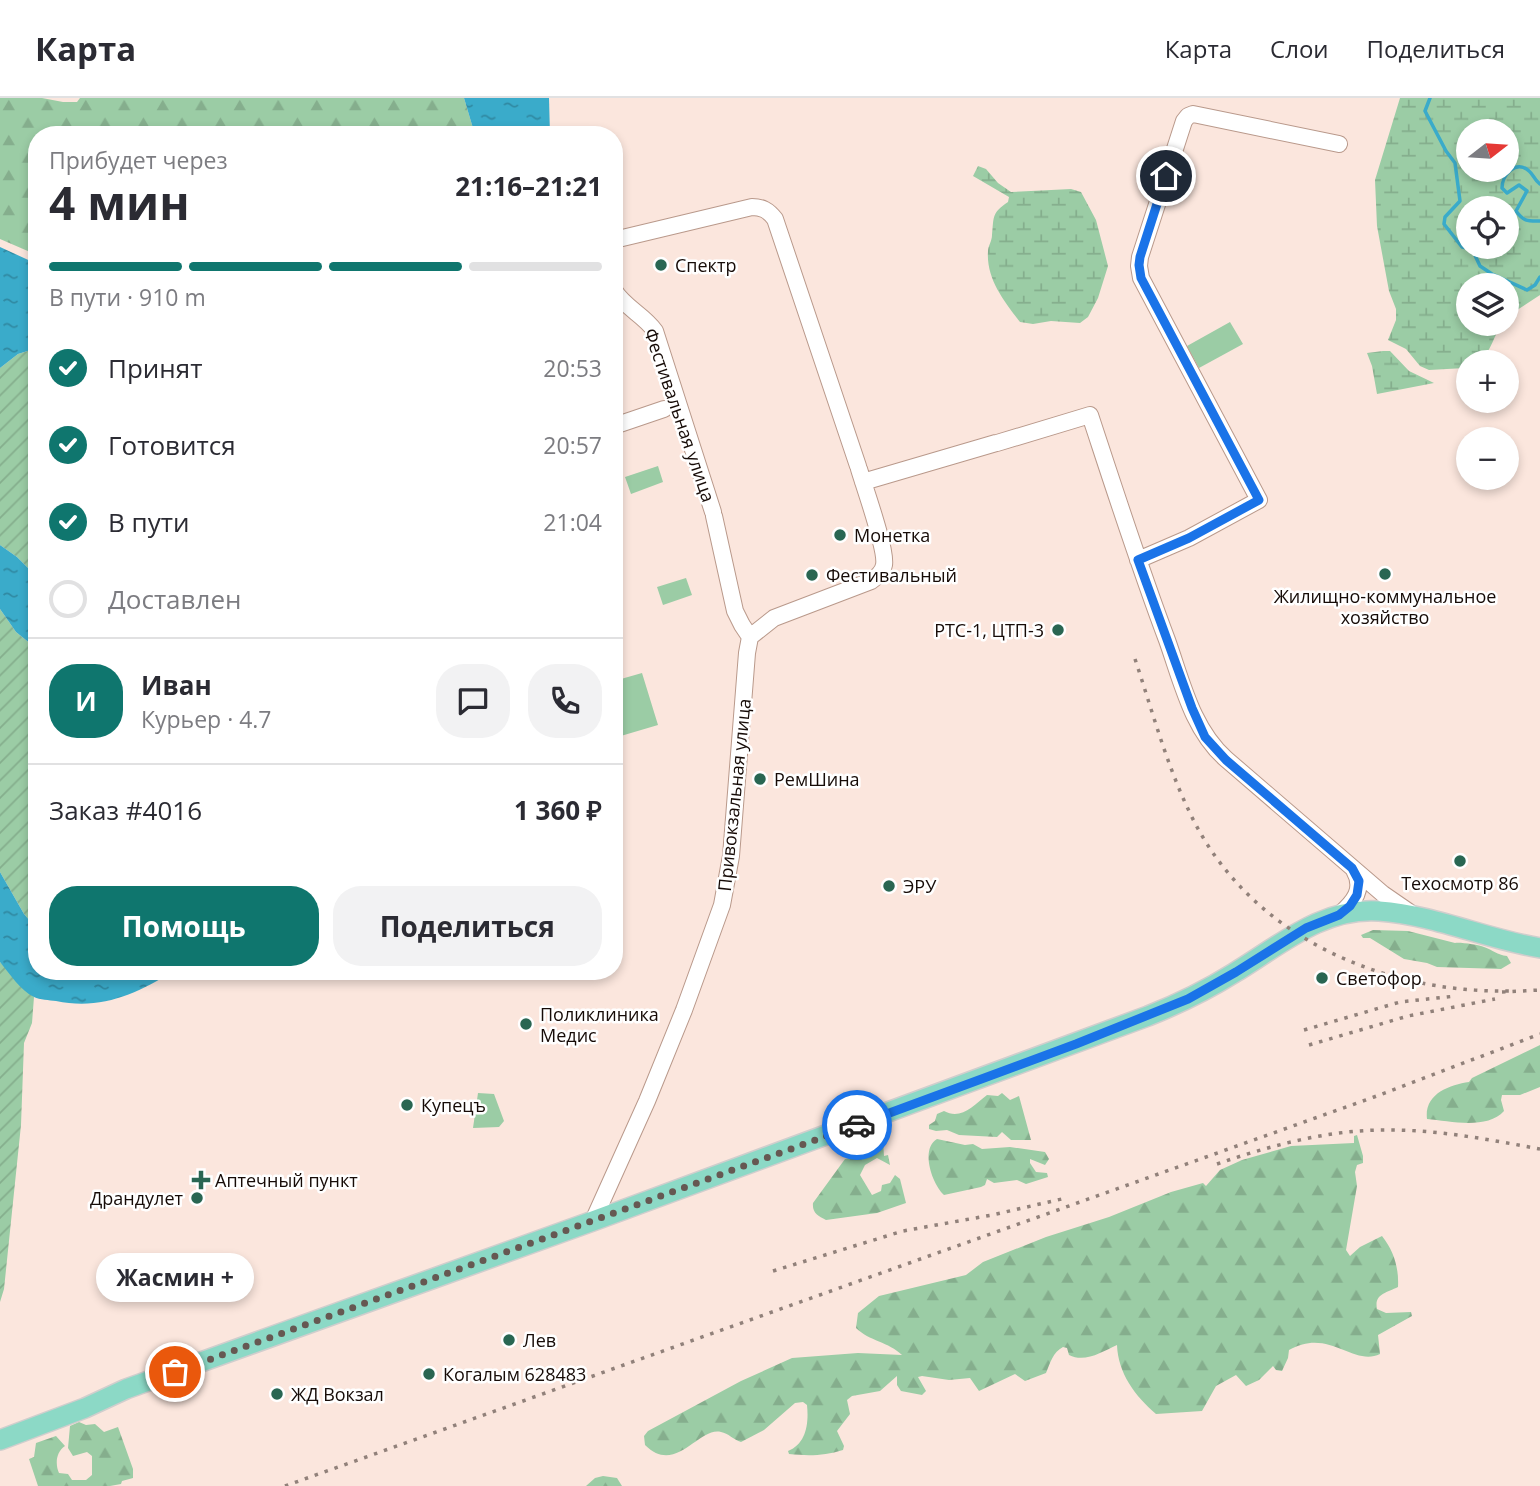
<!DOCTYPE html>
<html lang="ru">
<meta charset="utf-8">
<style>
:root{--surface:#fff;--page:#f2f2f3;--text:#2b2b33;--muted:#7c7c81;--line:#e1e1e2;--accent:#0f766e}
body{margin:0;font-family:"Open Sans",sans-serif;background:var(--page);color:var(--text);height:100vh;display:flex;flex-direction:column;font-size:26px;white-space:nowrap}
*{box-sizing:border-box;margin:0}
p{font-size:23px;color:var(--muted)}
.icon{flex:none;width:38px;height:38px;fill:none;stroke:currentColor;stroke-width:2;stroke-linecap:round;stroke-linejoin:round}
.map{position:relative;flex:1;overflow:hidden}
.side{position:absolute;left:28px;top:28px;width:595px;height:854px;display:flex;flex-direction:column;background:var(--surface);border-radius:28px;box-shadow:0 4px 10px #0003}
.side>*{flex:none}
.needle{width:46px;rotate:73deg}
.buttons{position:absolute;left:1456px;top:21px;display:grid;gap:14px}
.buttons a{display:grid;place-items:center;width:63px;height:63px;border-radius:50%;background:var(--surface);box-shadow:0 4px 10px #0003;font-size:35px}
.pin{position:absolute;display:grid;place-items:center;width:60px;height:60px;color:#fff;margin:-30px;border:4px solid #fff;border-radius:50%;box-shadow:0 2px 7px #0007}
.courier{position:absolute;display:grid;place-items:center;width:70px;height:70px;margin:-35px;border:5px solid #1a73e8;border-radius:50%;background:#fff;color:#222;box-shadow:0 2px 9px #0007}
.bubble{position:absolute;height:49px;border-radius:24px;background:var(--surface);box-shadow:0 4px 10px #0003;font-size:23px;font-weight:700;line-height:49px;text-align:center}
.head em{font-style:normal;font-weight:700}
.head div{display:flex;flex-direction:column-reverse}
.head{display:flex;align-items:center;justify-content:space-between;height:119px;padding:0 21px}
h1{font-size:46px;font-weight:700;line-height:52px}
.bar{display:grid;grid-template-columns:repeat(4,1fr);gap:10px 7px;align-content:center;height:84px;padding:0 21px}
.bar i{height:9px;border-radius:5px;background:var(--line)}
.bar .selected{background:var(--accent)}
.bar p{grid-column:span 4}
.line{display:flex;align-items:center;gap:18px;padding:0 21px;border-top:2px solid var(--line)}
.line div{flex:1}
.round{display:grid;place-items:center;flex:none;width:74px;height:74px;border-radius:28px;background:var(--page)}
ol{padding:0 21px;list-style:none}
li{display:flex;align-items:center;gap:21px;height:77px}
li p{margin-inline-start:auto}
li .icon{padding:7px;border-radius:50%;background:var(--accent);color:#fff;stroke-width:4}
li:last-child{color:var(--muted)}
li i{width:38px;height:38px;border:4px solid var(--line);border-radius:50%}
.action{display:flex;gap:14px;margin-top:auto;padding:14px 21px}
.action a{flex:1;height:80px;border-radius:28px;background:var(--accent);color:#fff;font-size:28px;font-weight:700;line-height:80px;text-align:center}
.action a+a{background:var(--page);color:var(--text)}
header{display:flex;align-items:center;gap:42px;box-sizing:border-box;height:98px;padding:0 35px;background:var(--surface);border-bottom:2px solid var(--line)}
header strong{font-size:33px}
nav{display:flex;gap:38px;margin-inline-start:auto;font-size:24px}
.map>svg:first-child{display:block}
.green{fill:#9bcca5}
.forest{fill:url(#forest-firs)}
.wetland{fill:url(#wetland-marsh);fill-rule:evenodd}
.garden{fill:url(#garden-furrows)}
.water{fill:url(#water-ripples)}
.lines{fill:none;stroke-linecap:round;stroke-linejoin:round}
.stream{stroke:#3aabca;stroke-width:3.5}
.minor-casing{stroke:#b9998b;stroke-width:18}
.major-casing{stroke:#d0cecd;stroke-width:22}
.minor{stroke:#fff;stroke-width:16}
.major{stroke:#8cd9c6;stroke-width:19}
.rail{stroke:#91817a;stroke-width:3.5;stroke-dasharray:3.5 7;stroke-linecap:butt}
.done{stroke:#665852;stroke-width:7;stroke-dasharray:0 12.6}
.route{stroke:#1a73e8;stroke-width:9}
.poi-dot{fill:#296652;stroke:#fff;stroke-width:2.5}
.labels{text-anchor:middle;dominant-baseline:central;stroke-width:5;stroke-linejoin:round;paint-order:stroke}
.poi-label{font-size:18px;fill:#160b07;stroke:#fff;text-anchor:start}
.street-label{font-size:18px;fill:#160b07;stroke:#fff}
</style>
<header>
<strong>Карта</strong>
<nav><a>Карта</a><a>Слои</a><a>Поделиться</a></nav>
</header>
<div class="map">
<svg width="1540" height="1388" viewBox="0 0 1540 1388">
<defs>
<pattern id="forest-firs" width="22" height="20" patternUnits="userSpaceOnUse" patternTransform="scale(1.75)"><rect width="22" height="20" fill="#9bcca5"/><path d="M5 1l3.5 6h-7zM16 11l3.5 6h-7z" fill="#85ae8d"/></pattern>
<pattern id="wetland-marsh" width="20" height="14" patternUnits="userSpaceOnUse" patternTransform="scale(1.75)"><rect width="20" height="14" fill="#9bcca5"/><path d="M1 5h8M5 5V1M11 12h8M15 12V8" fill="none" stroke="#85ae8d"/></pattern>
<pattern id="garden-furrows" width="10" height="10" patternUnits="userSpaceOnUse" patternTransform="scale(1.75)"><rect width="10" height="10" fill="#9bcca5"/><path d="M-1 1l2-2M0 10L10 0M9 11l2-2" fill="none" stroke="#85ae8d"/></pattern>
<pattern id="water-ripples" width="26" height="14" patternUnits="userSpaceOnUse" patternTransform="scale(1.75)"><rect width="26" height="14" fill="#3aabca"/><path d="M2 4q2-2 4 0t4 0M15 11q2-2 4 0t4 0" fill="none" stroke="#3089a2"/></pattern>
</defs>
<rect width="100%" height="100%" fill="#fbe6dd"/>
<path class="green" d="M1230 224 1243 246 1199 270 1187 248Z
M658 368 663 384 631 396 625 379Z
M686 480 692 497 663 507 657 489Z
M642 575 658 627 614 640V583Z
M478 995 494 996 504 1023 499 1029 473 1030Z"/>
<path class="forest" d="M0 0H42L63 4H77L80 0H464L475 37H37V157L0 141Z
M1373 832 1408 833 1455 845C1460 844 1479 847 1484 849 1493 852 1497 857 1507 858L1511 865 1501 871 1437 869 1427 865 1404 861 1370 840H1363L1361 837Z
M1540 947V989L1520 997H1502L1501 1002 1504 1013C1487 1032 1450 1023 1427 1021 1424 996 1449 987 1469 984L1472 980Z
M1002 995 1010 1002 1019 998 1031 1042H1011L1002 1034 997 1039 959 1037 947 1032 936 1033 929 1031V1027L935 1023 937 1016 944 1013C961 1022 973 1008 987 997L998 998Z
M872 1037 875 1042H883L884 1058 888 1057 890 1067 877 1060 865 1067 860 1077 872 1097 881 1093 882 1087 890 1085 895 1077 900 1081 906 1105 877 1115 826 1122C818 1118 812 1115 813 1105L845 1061 861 1058 870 1052 869 1040Z
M1357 1037 1363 1058V1065L1357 1067 1355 1074 1357 1088 1346 1152 1350 1158 1360 1149 1382 1138C1394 1153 1399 1170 1398 1189 1386 1195 1374 1196 1377 1211L1386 1215 1411 1214 1412 1218 1378 1237 1380 1256C1353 1269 1329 1229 1289 1252L1288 1260 1282 1273 1276 1272 1273 1268 1259 1282 1246 1288 1236 1277 1216 1288 1202 1313 1156 1316C1135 1298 1118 1275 1117 1247 1102 1254 1085 1265 1069 1257L1067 1250 1063 1249C1053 1254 1050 1265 1046 1275L1025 1283 1015 1276 979 1293 970 1280 949 1282 922 1278 918 1279 926 1293 922 1297 901 1293 897 1287V1278L880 1293 852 1298 847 1302 850 1316 837 1333 844 1348 843 1352C824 1358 808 1358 789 1356L788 1353C806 1346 809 1326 807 1307L803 1304 795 1305 764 1332 741 1344C734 1342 728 1335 721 1334 699 1328 676 1378 645 1347L644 1338 648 1333 741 1283 792 1260 858 1255 902 1257C889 1244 869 1243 856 1230L858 1215 879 1198 966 1177 983 1164 1046 1139 1109 1119 1171 1094 1203 1085 1206 1088 1220 1072 1242 1062 1291 1048 1354 1045V1038Z
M937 1041 965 1047 973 1046 982 1051 1010 1049 1045 1054 1049 1061 1045 1067 1030 1061V1065L1036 1074 1047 1075 1048 1079 1026 1086 1017 1082 994 1085 987 1081 985 1087 981 1089 944 1097C932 1086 920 1051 937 1041Z
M79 1324 86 1327 95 1326 104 1334 118 1329 133 1371V1380L122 1383 121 1386 110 1388H38L29 1361 34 1359 36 1345 56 1338 65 1348C56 1354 55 1366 59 1375L68 1376 72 1382H86L92 1377V1358L87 1354 73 1358 68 1350 70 1328Z
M603 1378 617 1380 622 1388H586L595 1380Z"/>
<path class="wetland" d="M1400 0H1540V197L1514 214 1507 222V187H1468V226H1503C1490 240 1492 264 1468 264V268L1465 270 1429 272 1420 268 1406 251 1388 242 1396 222V211L1389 193 1377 128 1375 82ZM1507 33V72H1468V33ZM1507 110V149H1468V110Z
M978 68 986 71 998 85 1011 94 1071 91 1081 94 1096 122 1108 168 1098 200 1088 219 1080 225 1051 223 1033 226 1020 224C1004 203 986 181 988 153 988 148 992 143 992 137 994 120 991 115 1008 104L1009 99 973 78Z
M1383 253H1390L1409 273 1434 285 1377 296 1372 268 1367 255Z"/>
<path class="garden" d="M37 250V479L17 459 0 447V270L18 256Z
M0 511 16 534 37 551V831L24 816 0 774Z
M0 864 34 899 32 925 24 945 21 1027 4 1191 0 1204Z"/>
<path class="water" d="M464 0H549L550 37H475Z
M0 149 37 166V250L18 256 0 270Z
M0 447 17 459 37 479V551L16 534 0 511Z
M0 774 24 816 37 831V873H173C136 897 100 912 56 903 49 902 40 902 34 899 21 893 9 875 0 864Z"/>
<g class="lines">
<path class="stream" d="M1430 0 1425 13 1446 53 1455 65 1460 103 1445 119 1444 126 1462 149 1472 151 1480 168 1492 176 1527 192 1535 187 1540 179
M1540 86C1534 82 1534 77 1529 73 1516 61 1502 77 1502 90L1507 95 1519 87 1527 93 1516 113C1524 124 1528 123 1540 123"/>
<g class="minor-casing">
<path id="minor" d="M614 142 752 109C762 109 768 112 775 121L858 368
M614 192C624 209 644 217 655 233L713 414
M614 328 664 311
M997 345 1090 317C1115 393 1139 468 1167 542 1182 584 1192 631 1226 661L1383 796 1412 816
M863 384 996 345
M714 418 735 513 742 527 750 539
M1138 462 1189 440 1259 402 1141 180 1139 168 1140 159 1184 23 1188 18 1193 16 1339 46
M750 539 774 520 871 483C877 479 883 474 884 467 887 452 864 388 859 371
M1339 817C1354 804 1365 791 1354 772
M593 1123 647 1003 684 912 722 807 731 758 747 555 750 539"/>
</g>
<g class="major-casing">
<path id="major" d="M0 1342 85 1310 126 1291 593 1123 1148 918C1178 906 1207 892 1234 875 1279 848 1322 809 1379 813 1434 817 1486 841 1540 850"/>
</g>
<use href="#minor" class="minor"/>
<use href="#major" class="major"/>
<path class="rail" d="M1135 561C1152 612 1166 665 1189 713 1246 836 1379 895 1509 893
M1502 894 1540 892
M1304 932 1400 904 1456 898
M1309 947 1408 918 1495 901
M1217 1066C1272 1047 1331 1031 1390 1032 1440 1032 1491 1042 1540 1051
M773 1173 903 1133 992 1117 1066 1100
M285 1388 1374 999 1540 936"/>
</g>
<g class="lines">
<path class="done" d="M175 1274 857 1027"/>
<path class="route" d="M857 1027 1076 946 1188 901 1236 874 1306 830 1339 817 1350 808 1357 797 1359 783 1352 770 1226 662 1205 639 1192 610 1138 462 1189 440 1259 402 1141 180 1139 167 1140 159 1166 78"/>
</g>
<g class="poi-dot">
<circle cx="661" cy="167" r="7"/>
<circle cx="840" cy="437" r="7"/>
<circle cx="1385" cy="476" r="7"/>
<circle cx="812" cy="477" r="7"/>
<circle cx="1058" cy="532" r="7"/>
<circle cx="760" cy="681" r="7"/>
<circle cx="1460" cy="763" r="7"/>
<circle cx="889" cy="788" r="7"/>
<circle cx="1322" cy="880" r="7"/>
<circle cx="526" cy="926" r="7"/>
<circle cx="407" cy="1007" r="7"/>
<path d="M197.5 1071.5h7v7h7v7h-7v7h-7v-7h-7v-7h7z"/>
<circle cx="197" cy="1100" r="7"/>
<circle cx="509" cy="1242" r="7"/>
<circle cx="429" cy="1276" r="7"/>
<circle cx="277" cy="1296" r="7"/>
</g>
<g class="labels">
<g class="poi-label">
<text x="675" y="167">Спектр</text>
<text x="854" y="437">Монетка</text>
<text x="826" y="477">Фестивальный</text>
<text x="1385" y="498" text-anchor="middle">Жилищно-коммунальное<tspan x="1385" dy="21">хозяйство</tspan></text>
<text x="1044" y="532" text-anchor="end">РТС-1, ЦТП-3</text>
<text x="774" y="681">РемШина</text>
<text x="1460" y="785" text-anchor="middle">Техосмотр 86</text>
<text x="903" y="788">ЭРУ</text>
<text x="1336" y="880">Светофор</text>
<text x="540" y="916">Поликлиника<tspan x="540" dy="21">Медис</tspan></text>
<text x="421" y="1007">Купецъ</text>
<text x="215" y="1082">Аптечный пункт</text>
<text x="183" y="1100" text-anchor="end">Драндулет</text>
<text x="523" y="1242">Лев</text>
<text x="443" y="1276">Когалым 628483</text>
<text x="291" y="1296">ЖД Вокзал</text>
</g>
<g class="street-label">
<text transform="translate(680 317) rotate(71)">Фестивальная улица</text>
<text transform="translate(734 697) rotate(-84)">Привокзальная улица</text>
</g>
</g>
</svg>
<div class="buttons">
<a><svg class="needle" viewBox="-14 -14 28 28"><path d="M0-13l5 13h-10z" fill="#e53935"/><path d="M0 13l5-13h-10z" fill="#7c7c81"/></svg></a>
<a><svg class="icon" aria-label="locate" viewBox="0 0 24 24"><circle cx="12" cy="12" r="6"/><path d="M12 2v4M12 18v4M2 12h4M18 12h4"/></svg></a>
<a><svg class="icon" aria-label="layers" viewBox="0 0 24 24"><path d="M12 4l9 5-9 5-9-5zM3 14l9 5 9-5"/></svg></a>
<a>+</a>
<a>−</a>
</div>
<div class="pin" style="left:175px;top:1274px;background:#ea580c"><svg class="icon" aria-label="bag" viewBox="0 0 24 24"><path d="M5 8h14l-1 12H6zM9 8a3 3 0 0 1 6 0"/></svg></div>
<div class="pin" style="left:1166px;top:78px;background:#1f2937"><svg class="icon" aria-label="home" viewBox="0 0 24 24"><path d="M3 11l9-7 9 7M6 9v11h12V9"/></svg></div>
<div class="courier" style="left:857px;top:1027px"><svg class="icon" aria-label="car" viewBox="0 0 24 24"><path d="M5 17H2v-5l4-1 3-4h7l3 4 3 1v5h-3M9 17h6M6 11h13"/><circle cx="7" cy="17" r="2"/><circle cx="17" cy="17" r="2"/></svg></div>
<div class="bubble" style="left:96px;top:1155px;width:158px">Жасмин +</div>
<section class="side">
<div class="head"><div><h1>4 мин</h1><p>Прибудет через</p></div><em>21:16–21:21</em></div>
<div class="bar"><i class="selected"></i><i class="selected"></i><i class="selected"></i><i></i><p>В пути · 910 m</p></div>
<ol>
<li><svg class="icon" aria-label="check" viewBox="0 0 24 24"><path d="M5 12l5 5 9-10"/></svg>Принят<p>20:53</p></li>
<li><svg class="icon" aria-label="check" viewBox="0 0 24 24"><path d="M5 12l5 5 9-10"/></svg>Готовится<p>20:57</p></li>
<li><svg class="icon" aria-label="check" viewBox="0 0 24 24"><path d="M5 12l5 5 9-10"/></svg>В пути<p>21:04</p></li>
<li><i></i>Доставлен</li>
</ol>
<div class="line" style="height:126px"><b class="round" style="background:var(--accent);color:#fff">И</b><div><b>Иван</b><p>Курьер · 4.7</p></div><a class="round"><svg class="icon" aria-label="chat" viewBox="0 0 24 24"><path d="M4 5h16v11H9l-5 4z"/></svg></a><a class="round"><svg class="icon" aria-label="phone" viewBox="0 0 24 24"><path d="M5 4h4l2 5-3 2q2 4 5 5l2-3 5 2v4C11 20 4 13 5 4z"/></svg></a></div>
<div class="line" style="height:91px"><div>Заказ #4016</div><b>1 360 ₽</b></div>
<div class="action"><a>Помощь</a><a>Поделиться</a></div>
</section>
</div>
